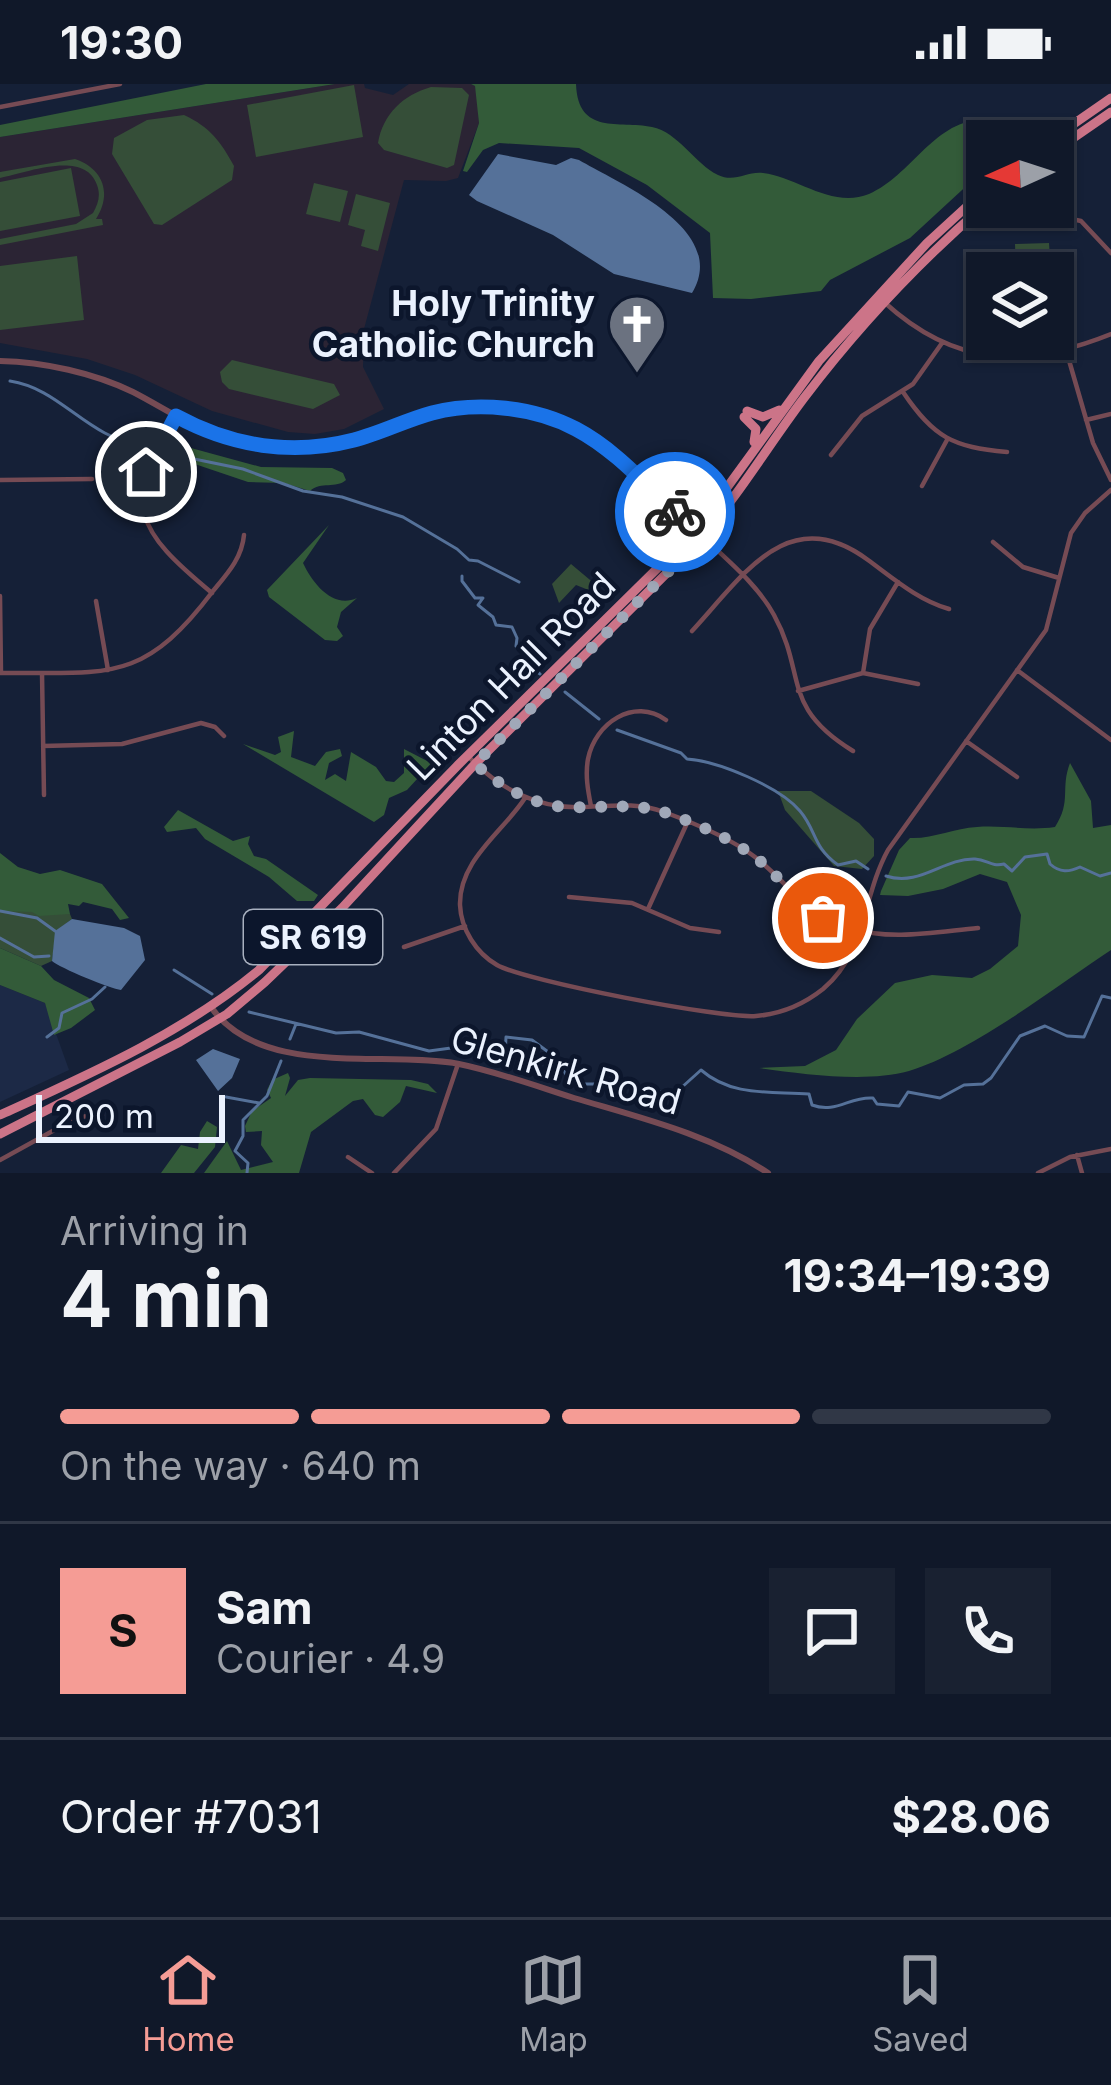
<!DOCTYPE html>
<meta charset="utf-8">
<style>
:root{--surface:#101829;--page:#192131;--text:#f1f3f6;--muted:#9ca0a8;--line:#303746;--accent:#f59c95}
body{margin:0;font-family:Inter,sans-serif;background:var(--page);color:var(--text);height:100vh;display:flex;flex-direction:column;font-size:45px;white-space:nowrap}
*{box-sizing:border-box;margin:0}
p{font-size:39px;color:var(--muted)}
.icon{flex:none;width:66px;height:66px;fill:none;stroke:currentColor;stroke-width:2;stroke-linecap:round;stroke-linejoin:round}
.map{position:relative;height:1089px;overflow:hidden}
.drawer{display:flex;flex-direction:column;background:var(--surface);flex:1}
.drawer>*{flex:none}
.needle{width:78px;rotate:267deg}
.fabs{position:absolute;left:966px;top:36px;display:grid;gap:24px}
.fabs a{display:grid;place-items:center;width:108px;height:108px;border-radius:0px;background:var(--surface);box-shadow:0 3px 9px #0004,0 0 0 3px var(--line);font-size:60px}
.scale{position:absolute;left:36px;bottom:30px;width:189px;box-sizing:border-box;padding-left:12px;border:6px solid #ebf2fe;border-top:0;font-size:33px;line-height:42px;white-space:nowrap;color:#ebf2fe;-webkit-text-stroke:9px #0c162c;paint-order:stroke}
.pin{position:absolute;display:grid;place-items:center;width:102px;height:102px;color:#fff;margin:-51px;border:6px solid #fff;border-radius:50%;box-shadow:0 3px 12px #0007}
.courier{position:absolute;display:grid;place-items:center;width:120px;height:120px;margin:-60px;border:9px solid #1a73e8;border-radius:50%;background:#fff;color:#222;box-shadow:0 3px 15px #0007}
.head em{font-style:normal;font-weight:700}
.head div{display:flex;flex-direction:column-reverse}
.head{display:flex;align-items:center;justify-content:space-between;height:204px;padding:0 60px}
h1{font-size:78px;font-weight:700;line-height:90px}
.bar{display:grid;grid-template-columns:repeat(4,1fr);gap:18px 12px;align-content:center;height:144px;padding:0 60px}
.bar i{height:15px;border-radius:9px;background:var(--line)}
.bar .selected{background:var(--accent)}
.bar p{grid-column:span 4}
.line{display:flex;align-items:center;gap:30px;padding:0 60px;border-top:3px solid var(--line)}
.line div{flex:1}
.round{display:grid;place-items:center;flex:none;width:126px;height:126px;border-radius:0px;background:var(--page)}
.status{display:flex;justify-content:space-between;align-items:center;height:84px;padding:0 60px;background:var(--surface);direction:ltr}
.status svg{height:33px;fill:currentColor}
.tabs{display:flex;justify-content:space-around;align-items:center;height:168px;border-top:3px solid var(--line);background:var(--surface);font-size:33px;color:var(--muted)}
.tabs a{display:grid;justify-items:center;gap:6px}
.tabs .selected{color:var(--accent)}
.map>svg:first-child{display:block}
.built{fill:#1c2946}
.education{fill:#2b2434}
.green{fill:#354e38}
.forest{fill:#335b39}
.water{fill:#557199}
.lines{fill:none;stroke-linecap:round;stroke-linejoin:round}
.stream{stroke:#557199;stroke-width:3}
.minor{stroke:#764b54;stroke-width:4.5}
.tertiary{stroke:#764b54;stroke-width:6}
.primary{stroke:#cc7488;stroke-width:9}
.done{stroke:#a0a8b8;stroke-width:12;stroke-dasharray:0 21.6}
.route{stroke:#1a73e8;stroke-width:15}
.labels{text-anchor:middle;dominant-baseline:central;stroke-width:9;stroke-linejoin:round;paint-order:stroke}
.shield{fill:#0c162c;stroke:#a8b0bf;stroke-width:3}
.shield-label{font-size:33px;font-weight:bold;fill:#ebf2fe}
.poi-label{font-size:36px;font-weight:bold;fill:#ebf2fe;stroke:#0c162c;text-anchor:end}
.street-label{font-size:36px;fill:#ebf2fe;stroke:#0c162c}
</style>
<div class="status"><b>19:30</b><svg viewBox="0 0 49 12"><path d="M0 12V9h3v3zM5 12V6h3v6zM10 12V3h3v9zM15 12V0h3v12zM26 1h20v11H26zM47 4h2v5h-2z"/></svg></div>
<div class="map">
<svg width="1111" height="1089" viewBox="0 0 1111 1089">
<rect width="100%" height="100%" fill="#152037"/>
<path class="built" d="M0 901 45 919 69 986 0 1018Z"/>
<path class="education" d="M335 0H364L365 4 393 11 409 0H471L475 2 478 16 479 39 458 94 446 97 404 96 364 245 363 283 384 325 344 345 315 350 288 348 212 327 135 291 87 275 0 259V53Z"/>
<path class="green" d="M354 1 363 53 256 73 247 21Z
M431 3 462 4 469 11 454 81 447 84 384 66 378 59C383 30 403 11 431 3Z
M184 31C210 43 221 58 234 82L232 96 162 141 154 140 112 70 114 54 147 36Z
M75 75C104 85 112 110 96 135H102L103 141 0 161V155L76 140 93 129C98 120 101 112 97 101 85 65 26 89 0 94V88Z
M71 84 80 132 0 147V98Z
M314 99 348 107 340 138 306 130Z
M356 110 390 119 378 167 361 162 365 146 348 141Z
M1049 159 1051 189H1016L1015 160Z
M77 172 84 236 0 246V182Z
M232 276 334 300 340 311 313 325 229 305 222 298 220 288Z
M571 480 608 511 584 538 576 536 593 518 588 512 591 507 576 501 559 519 552 500Z
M778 707H811L859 739 874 755V772L862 785 834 782 785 726Z
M0 827C22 826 48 827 70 830L72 835 56 847 52 877 41 882 0 864Z"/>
<path class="forest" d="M206 0H335L0 53V41Z
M471 0H576C578 52 619 36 652 43 678 48 695 80 718 91 735 99 747 87 763 89 797 93 832 125 869 110 912 91 931 40 981 35L1003 57H987V83L910 154 830 196 821 207 751 215 713 214 710 149 647 101 579 64 499 59 483 66 467 88 463 87 479 39 475 2Z
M180 361 261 383 332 384 343 389 346 396C336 405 321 397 310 407L284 399 248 398 174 373 170 366Z
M329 441 303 479C313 500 333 525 357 514L341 528 337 543 343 552 337 557 325 556 269 513 267 506Z
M294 647 291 673 315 682 326 668 340 665 342 672 329 679 325 696 335 690 346 697 351 668 376 683 386 697 394 698 404 689V665L433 680 435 686 431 693 418 694 407 706 389 714 384 731 374 738 243 660 275 671 281 668 278 653Z
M1070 679 1091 717 1093 744 1111 741V866C1055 903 972 968 909 987 866 999 803 990 759 984L805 982 836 966 857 935 895 899 932 891 972 894 990 885 1018 862 1021 831 1007 798 980 790 943 805 908 812 880 811 881 807 899 766 910 754C933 755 954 744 977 743 1004 741 1028 747 1055 743 1072 717 1060 705 1070 679Z
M178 726 233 757 250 752 248 760 254 772 266 775 318 811 314 817H297L269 793 205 755 196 744 167 748 164 743Z
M0 769 18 783 40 790 60 786 102 800 129 834 120 836 112 825 83 818 79 822 68 820 70 830 39 832 32 828 0 827Z
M0 864 41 882 54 896 89 914 95 926 71 944 54 951 45 919 0 901Z
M288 989 290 994 285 1012 298 996 310 994 411 996 428 1000 437 1009 406 1002 400 1018 383 1033 375 1031 363 1015 353 1017 311 1048 299 1089H204L227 1057 241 1086 273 1078 261 1061 262 1047 246 1048 245 1042 252 1027 271 1014 267 1006 272 996Z
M207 1037 217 1043 215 1063 194 1089H161L181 1061 198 1065 200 1048Z"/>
<path class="water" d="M498 70 556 81 571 74 579 76C622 101 730 146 692 209L614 190 553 151 477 117 469 111Z
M72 835 124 844 140 852 145 876 121 906C111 905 60 884 52 877L55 847Z
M213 965 240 975 232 994 218 1007 196 976Z"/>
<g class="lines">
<path class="stream" d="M10 297C62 305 86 354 144 362
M165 369 243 385 303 407 342 413 403 433 457 465 469 476 478 477 519 498
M462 492V497L475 514H483L478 521 493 533 496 541 512 543 517 554 516 562 524 561 533 585 540 590
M565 608 599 635
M617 646 681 669 687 675C718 677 780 703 800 727 817 747 812 762 838 781L856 777 868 785
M886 792C920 803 943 774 975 775 988 776 991 783 1004 780L1012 787 1025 773 1047 770 1050 780C1060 789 1069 788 1080 783L1100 792 1111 789
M0 827 37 834 55 847
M0 854 34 873 49 872
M174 886 212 910
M249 928 336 949 359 948 429 967 451 964 489 976 505 972 506 953 532 956 555 973 567 992 581 1000H618L667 1009 681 1004 701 986C732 1013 771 1007 809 1010L812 1021C836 1030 850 1012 873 1014L877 1020 899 1022 908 1008 940 1014 964 1001 983 1000 991 994 1020 952 1045 942 1067 952 1084 953 1102 912 1111 914
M47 953 59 944 62 929 92 915 105 903
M290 955 296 940
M226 1013 259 1019
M247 1089 248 1079 235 1067 243 1052V1036L267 1012 281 977"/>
<path class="minor" d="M0 23 120 0
M1067 134 1081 137 1111 169
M884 218C955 283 1024 285 1111 250
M1066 266 1093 359 1111 396
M903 308C934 354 953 363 1007 368
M176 332C119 420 137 447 212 509
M1086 336 1111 330
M831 371 862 332 913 300 942 259
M0 396 92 395
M922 402 947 356
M703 453C727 476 758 501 774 531 807 591 780 622 853 667
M993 458 1023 483 1059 494
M0 512 1 589
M96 517 108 586
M692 547C743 492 788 417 868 476 894 495 918 516 949 525
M1017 586 1111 656
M0 589C108 588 142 601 213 507 227 490 242 474 244 451
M42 589 44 711
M863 589 870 545 898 498
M798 607 863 589 918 600
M966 657 1017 693
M43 662 122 660 201 639 215 643 224 652
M468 672C498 704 537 725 582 723 611 722 636 718 664 728 694 739 729 753 755 773 788 799 807 832 849 844 891 857 935 848 978 844
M525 714C503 748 459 776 460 821 461 845 476 869 497 881 525 897 723 935 756 932 781 930 804 920 823 905 867 868 862 813 888 766L1046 546 1071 449 1085 429 1111 406
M591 722C588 707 585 691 588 675 595 639 634 613 666 636
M569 813 632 819 690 844 719 848
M648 825 688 737
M404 863 465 842
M1077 1071 1082 1089
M348 1073 372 1089
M0 1076 78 1033 102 1031
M394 1089 436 1045 458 980
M1038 1089 1070 1073 1111 1065"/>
<path class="tertiary" d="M0 277C44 278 94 289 133 308 168 326 201 350 240 358 310 372 353 354 418 333 548 291 617 375 703 453
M211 923C261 995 383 966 459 980 498 988 536 1002 574 1014 641 1034 709 1050 768 1089"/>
<path class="primary" d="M1049 57 1111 14
M1053 68 1111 28
M747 327 763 333 779 326
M744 333 756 345 754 358
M0 1031C90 990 183 949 259 886L458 681 681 461 715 420 819 277 927 159 987 104
M0 1050 180 958 227 930 265 898 342 824 475 680 694 462C736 416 767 363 804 314 857 244 921 176 987 119"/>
</g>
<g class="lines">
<path class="done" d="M675 428 703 453 475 680C502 703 531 721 567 723 610 725 635 716 678 733 706 744 737 758 760 777 782 796 798 818 823 834"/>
<path class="route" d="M146 388 176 332C231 362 292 372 354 356 381 349 406 336 432 329 478 317 534 323 576 345 614 365 644 399 675 428"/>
</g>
<defs>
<g id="church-pin" transform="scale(3)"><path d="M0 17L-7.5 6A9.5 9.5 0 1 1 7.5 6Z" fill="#6b7280" stroke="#0c162c"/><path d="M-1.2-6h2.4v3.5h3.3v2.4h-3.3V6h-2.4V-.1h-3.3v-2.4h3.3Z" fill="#fff"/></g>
</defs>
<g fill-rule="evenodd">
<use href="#church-pin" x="637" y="240"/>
</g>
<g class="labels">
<rect class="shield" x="244" y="826" width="138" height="54" rx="9"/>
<g class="shield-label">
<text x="313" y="853">SR 619</text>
</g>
<g class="poi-label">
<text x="595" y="219">Holy Trinity<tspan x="595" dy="41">Catholic Church</tspan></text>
</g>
<g class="street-label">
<text transform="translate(511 592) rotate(-45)">Linton Hall Road</text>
<text transform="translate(566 986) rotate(16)">Glenkirk Road</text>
</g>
</g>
</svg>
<div class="fabs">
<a><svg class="needle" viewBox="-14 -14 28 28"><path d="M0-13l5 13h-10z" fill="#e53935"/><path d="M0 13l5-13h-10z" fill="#9ca0a8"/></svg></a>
<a><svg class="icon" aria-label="layers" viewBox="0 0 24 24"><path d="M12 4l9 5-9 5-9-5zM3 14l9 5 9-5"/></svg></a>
</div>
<div class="scale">200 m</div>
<div class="pin" style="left:823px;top:834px;background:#ea580c"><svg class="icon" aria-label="bag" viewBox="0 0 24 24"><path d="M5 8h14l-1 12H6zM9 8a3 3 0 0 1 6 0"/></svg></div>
<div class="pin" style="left:146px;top:388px;background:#1f2937"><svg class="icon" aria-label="home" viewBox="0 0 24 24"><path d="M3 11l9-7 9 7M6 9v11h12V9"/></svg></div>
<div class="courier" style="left:675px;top:428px"><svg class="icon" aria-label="bike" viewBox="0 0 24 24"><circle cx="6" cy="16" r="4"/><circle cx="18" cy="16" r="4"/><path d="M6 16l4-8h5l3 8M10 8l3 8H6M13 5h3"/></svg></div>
</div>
<section class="drawer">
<div class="head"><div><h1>4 min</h1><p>Arriving in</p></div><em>19:34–19:39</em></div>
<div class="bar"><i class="selected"></i><i class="selected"></i><i class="selected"></i><i></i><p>On the way · 640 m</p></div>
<div class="line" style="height:216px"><b class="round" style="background:var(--accent);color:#111">S</b><div><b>Sam</b><p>Courier · 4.9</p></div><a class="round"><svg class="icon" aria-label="chat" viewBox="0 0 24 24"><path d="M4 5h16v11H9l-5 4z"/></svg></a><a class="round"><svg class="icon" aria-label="phone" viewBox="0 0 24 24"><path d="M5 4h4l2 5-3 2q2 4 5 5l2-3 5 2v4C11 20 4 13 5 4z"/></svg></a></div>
<div class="line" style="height:156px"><div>Order #7031</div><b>$28.06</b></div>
</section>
<nav class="tabs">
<a class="selected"><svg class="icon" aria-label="home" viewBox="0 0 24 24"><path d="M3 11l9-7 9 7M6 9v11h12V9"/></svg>Home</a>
<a><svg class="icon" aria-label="map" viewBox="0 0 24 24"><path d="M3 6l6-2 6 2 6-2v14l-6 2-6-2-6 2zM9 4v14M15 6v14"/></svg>Map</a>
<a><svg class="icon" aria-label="saved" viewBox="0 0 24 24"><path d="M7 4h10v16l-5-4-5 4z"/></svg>Saved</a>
</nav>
